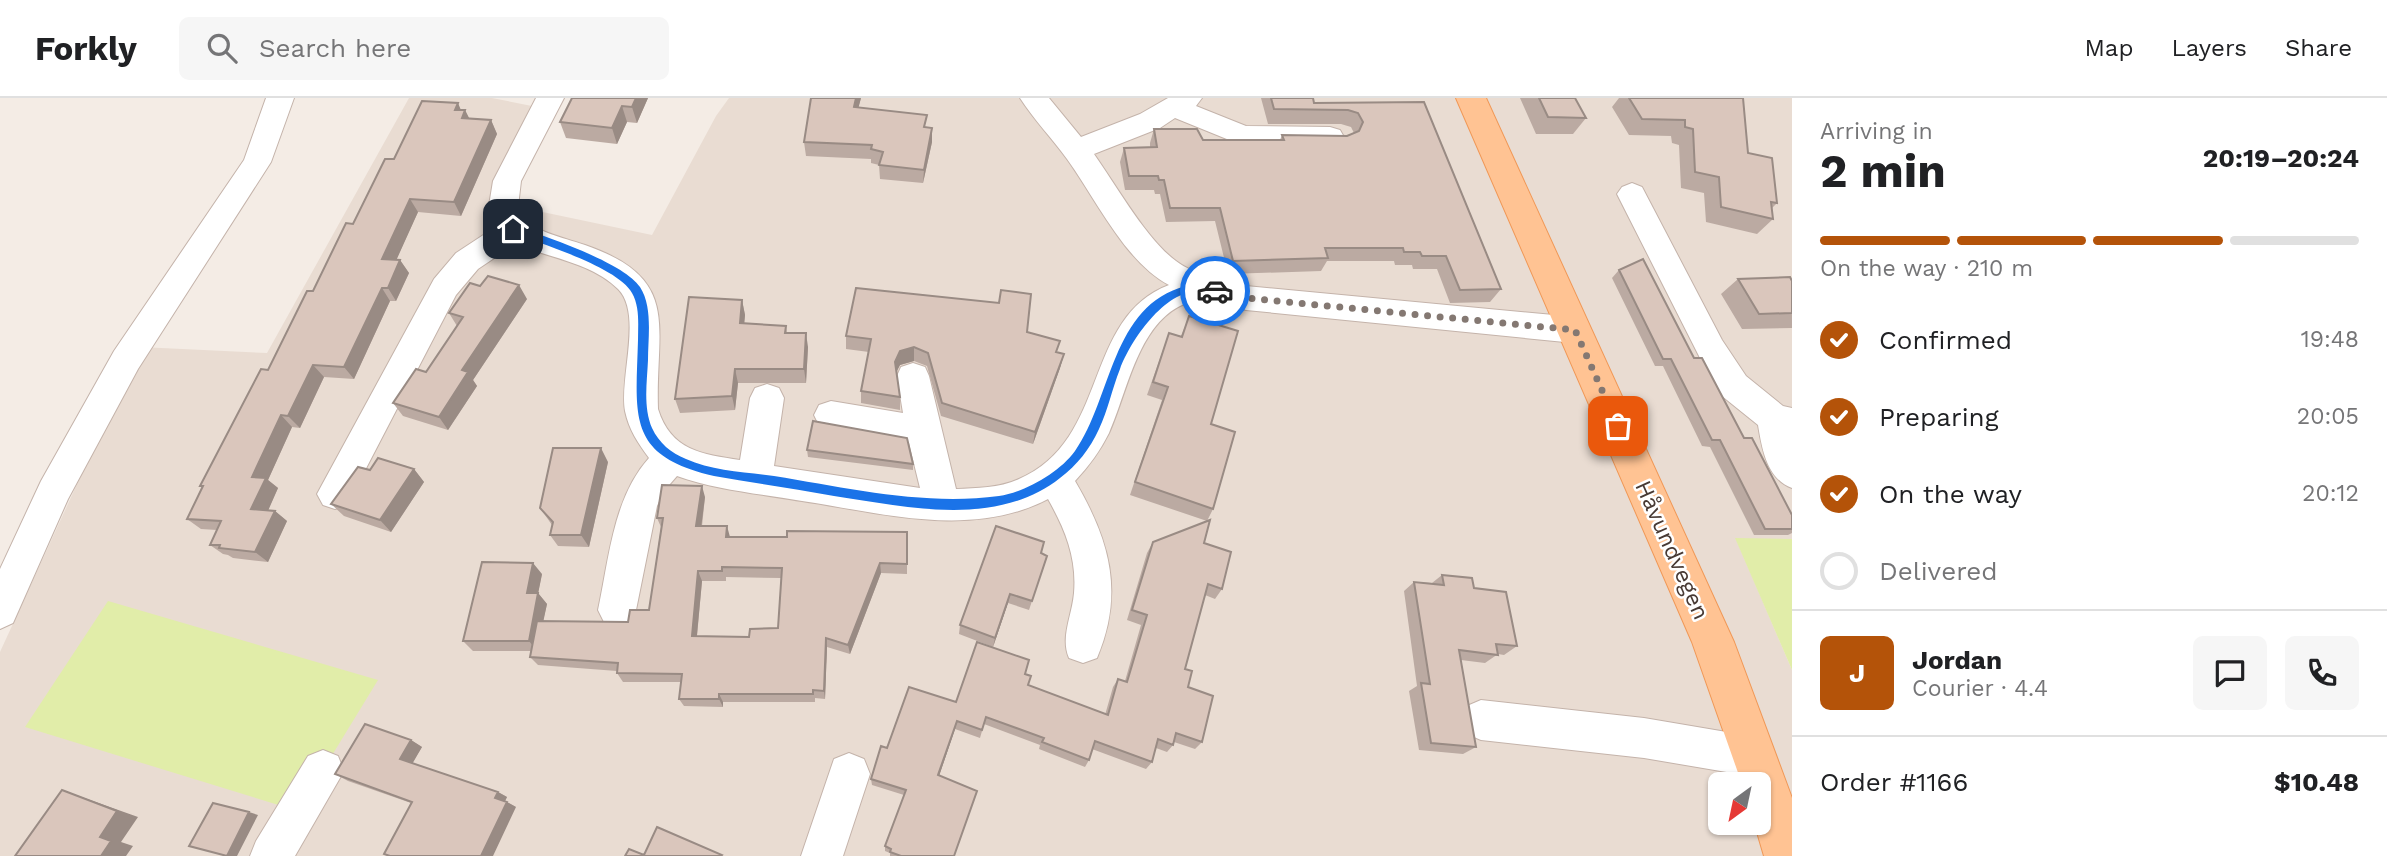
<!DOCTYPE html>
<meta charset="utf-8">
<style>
:root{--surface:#fff;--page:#f6f6f6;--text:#202124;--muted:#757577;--line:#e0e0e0;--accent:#b45309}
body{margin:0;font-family:"Work Sans",sans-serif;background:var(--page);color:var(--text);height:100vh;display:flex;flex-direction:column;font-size:26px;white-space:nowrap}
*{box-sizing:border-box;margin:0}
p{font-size:23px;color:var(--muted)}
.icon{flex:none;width:38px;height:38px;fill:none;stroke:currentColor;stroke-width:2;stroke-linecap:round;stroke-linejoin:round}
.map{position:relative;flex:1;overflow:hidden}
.side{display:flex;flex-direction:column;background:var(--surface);width:595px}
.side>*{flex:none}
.needle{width:46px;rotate:213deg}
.fabs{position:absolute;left:1708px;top:674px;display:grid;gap:14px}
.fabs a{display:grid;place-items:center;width:63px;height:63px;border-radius:10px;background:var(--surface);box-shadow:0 2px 5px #0004;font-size:35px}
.pin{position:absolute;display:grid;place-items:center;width:60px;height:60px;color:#fff;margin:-30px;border-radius:14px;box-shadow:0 4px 10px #0006}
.courier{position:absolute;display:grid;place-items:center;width:70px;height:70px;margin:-35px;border:5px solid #1a73e8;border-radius:50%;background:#fff;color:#222;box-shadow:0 2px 9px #0007}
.head em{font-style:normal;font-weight:700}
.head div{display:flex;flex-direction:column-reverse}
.head{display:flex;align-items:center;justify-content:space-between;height:119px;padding:0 28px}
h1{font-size:46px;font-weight:700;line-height:52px}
.bar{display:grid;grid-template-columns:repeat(4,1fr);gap:10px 7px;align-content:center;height:84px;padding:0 28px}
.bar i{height:9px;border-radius:5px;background:var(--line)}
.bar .on{background:var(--accent)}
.bar p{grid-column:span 4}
.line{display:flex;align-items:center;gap:18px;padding:0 28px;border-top:2px solid var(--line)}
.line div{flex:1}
.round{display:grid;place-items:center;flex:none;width:74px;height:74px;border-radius:10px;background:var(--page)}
ol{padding:0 28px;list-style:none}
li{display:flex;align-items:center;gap:21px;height:77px}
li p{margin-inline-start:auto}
li .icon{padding:7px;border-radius:50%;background:var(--accent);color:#fff;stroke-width:4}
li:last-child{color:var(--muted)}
li i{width:38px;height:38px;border:4px solid var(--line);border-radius:50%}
header{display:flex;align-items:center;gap:42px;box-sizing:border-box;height:98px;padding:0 35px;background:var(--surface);border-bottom:2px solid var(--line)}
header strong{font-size:33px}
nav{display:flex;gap:38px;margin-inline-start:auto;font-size:24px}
.search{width:490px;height:63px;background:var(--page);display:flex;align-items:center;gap:18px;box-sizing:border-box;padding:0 24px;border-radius:10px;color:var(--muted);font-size:26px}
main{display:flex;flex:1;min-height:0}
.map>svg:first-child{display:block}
.residential{fill:#e9dcd2;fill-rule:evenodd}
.green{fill:#e1eda9}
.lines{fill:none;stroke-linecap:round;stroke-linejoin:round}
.minor-casing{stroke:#c4b3aa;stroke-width:2}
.major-casing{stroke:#f09857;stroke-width:2}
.minor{fill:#fff;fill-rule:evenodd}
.major{fill:#ffc393;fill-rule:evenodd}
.wall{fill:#bbaaa2;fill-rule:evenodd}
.shaded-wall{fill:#998b84}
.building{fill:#dac6bc;stroke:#998b84;stroke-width:2;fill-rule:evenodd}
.route{fill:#1a73e8}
.done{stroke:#847872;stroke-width:7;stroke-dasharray:0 12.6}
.labels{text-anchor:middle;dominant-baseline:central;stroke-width:5;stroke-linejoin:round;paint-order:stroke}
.street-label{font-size:23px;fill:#483a34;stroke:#fff}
</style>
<header>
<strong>Forkly</strong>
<div class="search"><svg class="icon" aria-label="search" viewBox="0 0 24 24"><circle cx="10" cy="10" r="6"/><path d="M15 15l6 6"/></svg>Search here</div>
<nav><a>Map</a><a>Layers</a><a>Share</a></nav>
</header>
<main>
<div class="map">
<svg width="1792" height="758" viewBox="0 0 1792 758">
<rect width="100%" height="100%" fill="#f4ece5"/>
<path class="residential" d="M409 0H492L552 12 490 103 652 137 716 18 729 0H1792V441H1736L1792 572V758H0V554L140 249 267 255ZM1720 686H1759V724H1720Z"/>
<path class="green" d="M1735 440 1792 441V572Z
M108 503 378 582 298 713 25 629Z"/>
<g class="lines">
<g class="minor-casing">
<path id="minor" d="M266 0H294L271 64 138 271 68 401 13 525 0 531V471L41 383 114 253 244 62Z
M536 0H564L521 83 517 117C536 134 561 139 585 147 683 181 655 228 658 311 671 353 702 356 740 362L750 300 755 290 767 286 779 290 784 300 774 368 920 390 909 345 831 331 819 327 814 317 819 307 831 303 903 315 897 278 901 269 913 265 925 269 929 278 956 391C977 390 1000 390 1019 381 1110 342 1082 220 1169 187 1125 164 1096 101 1067 61 1052 40 1034 22 1020 0H1049L1081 39 1140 16 1168 0H1202L1196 8 1246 28 1330 29 1340 32 1344 39 1340 46 1330 49 1244 48 1175 20 1160 30 1094 56C1116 87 1146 141 1176 163 1196 178 1222 182 1246 188L1575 219 1586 223 1591 232 1586 241 1575 245 1246 212C1233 209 1212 200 1199 202 1140 211 1129 291 1109 335 1100 353 1089 368 1075 383 1109 441 1125 494 1097 560L1083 565 1069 560C1060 539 1072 518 1074 495 1077 460 1065 431 1048 401 972 441 882 415 802 403 761 396 716 392 677 378L663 394 657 408 636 512 630 524 617 530 604 524 598 512C609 461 613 400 649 360 638 345 629 332 625 313 619 280 643 216 618 191 592 165 547 159 515 146L478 171 456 197 347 407 335 411 323 407 317 396 434 181 456 155 494 130 487 120 493 83Z
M1632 85 1642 89 1722 242 1746 278 1783 308 1792 310V390C1767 381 1762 351 1758 327L1722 298 1700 260 1617 96 1622 89Z
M1481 602 1644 620 1756 639 1770 645 1776 659 1770 673 1756 679 1644 660 1481 642 1467 636 1461 622 1467 608Z
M323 652 338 658 344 673 295 758H250L256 743 308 658Z
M849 655 864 661 870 676 843 758H801L834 661Z"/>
</g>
<g class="major-casing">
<path id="major" d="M1456 0H1486L1734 544 1792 700V758H1764L1754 724H1759V686H1742L1692 544Z"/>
</g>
<use href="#minor" class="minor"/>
<use href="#major" class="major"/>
</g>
<path class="wall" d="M648 0 637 25 627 24 617 46 566 40 560 24Z
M861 0 858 10 926 29 932 30V44L923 85 880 81 879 67 871 65V61L806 58 804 44Z
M1261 0H1313L1314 5 1424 4 1501 191 1490 204 1450 205 1437 171H1413L1412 167H1395L1394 163H1327L1321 173 1228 176 1215 123 1166 124 1160 96H1155L1154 92H1125L1120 64 1124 50 1150 49V45L1154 31 1203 42H1280L1282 37 1347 38 1354 35 1351 29 1341 26H1268Z
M1520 0H1575L1586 20 1573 36H1536Z
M1619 0H1743L1748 55 1777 105 1772 110 1773 121 1757 136 1706 124 1704 95 1681 90 1679 47 1672 45 1671 38 1629 37 1612 9Z
M465 12 469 20 491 22 497 36 461 118 418 114 396 162H400L409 175 396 203H390L354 281 324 279 300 330 292 329 268 382 278 390 268 412 275 413 287 423 268 464 233 460 228 457 223 456 210 447 217 432 201 431 187 421 202 389 200 388 353 126 394 61Z
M1619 172 1694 260 1792 417V435L1788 437H1754L1710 349 1702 348 1663 268H1655L1612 180Z
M1738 181 1792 183V230L1742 231 1721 196Z
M527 201 473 282 477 288 448 332 403 318 393 305 426 274 457 228 449 215Z
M742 202 745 217 744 225 786 228 787 235 808 249 806 285H738L735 312 680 315 675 301Z
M1189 218 1211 326 1213 411 1207 423 1130 397 1162 302 1147 297 1169 235 1181 238Z
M1027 234 1057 254 1064 256 1060 270 1033 346 941 318 927 268 914 263 900 267 896 274 900 299V312L861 305V293L869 254 846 251V238Z
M807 352 913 366V372L808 359Z
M608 364 589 449 558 448 550 437 552 427 540 410Z
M414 371 424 384 391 434 344 418 331 406 370 372Z
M705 399 702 428 730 439H787L907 434V476L881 475 850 556 827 549 825 601 815 600V604H723V609L684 608 679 601 681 584H623L617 575V573L538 567 530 559 531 553H473L463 543 542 476 538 495 547 506 543 523 628 524 649 512 661 429 657 420ZM726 479 781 480 778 530 749 539 697 538 702 483H726Z
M1153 444 1204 445 1222 491 1215 501 1205 497 1185 571 1188 589 1202 644 1195 651 1174 644 1173 647 1167 654 1156 650 1152 664 1146 671 1092 651 1089 662 1085 669 1039 651 1040 647 984 626 980 640 955 631 939 678 955 758H890V755L885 753V748L904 697 872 687 871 681 887 650 956 604 1025 576 1028 587 1105 617 1113 589 1118 581 1125 583 1141 527 1127 522 1147 455Z
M1041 455 1047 458 1029 512 1008 505 993 549 959 536 960 527Z
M1442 477 1474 490 1517 548 1504 557 1498 556 1485 565 1461 562 1476 649 1463 656 1419 652 1409 593 1417 588 1404 493 1414 484 1432 485Z
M411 642 422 649 412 665 498 694 507 699 505 703 516 709 411 705 348 683 335 676Z"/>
<path class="shaded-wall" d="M636 0H648L637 25 632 9Z
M856 0H861L855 23 854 9Z
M458 5 463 17 465 12 472 26 468 34 455 12Z
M622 8 627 24 617 46 612 30Z
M491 22 497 36 461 118 454 104Z
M932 30V44L923 85 924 72Z
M410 101 418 114 391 174 382 161Z
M400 162 409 175 396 203 388 190Z
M519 187 527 201 473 282 477 288 448 332 439 319 462 272Z
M382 190 390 203 354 281 344 269Z
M742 202 745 217 743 240 740 225Z
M806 235 808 249 806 285 804 271Z
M914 249V263L900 267 895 277V264L900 253Z
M1064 256 1060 270 1033 346 1035 334Z
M313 267 324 279 300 330 288 318Z
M735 271 738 285 735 312 732 298Z
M281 317 292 329 268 382 278 390 264 422 251 411 252 379Z
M601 350 608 364 589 449 581 437Z
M414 371 424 384 391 434 380 422Z
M702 388 705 399 700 438 696 428Z
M275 413 287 423 268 464 255 454Z
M727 428 730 439H726Z
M533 465 542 476 536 506 527 495Z
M880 465 881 475 850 556 848 547Z
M698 473 702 483 696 547 692 538Z
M538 495 547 506 537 553 529 543Z
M1010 496 1008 505 993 549 995 540Z
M826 540 827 549 825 601 824 593Z
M719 596 723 604V609L719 601Z
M957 623 955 631 937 684 938 677Z
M411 642 422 649 411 668 400 661Z
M62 692 138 719 121 744 133 748 126 758H101L100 739Z
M498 694 507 699 504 705 495 700Z
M507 704 516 709 493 758H481Z
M249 714 258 717 237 758H227Z"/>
<path class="building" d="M572 0H636L632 9 622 8 612 30 560 24Z
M811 0H856L854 9 927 17 924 29 932 30 924 72 879 67 883 54 871 51 872 47 804 44Z
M1271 0H1313L1314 5 1424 4 1501 191 1460 192 1446 158H1422L1420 154H1404L1403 150H1325L1328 160 1233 163 1220 110H1170L1164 82H1159L1158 78H1129L1124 50 1157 49 1154 31H1197L1203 42H1284L1282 37 1347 38 1359 33 1363 24 1358 15 1348 12 1274 11Z
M1539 0H1575L1586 20 1548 19Z
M1629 0H1743L1748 55 1772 60 1777 105 1771 104 1773 121 1721 109 1719 79 1695 74 1693 31 1685 29V22L1642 21Z
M422 3 458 5 455 12H465L462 20 491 22 454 104 410 101 382 161 400 162 388 190H382L344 269 313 267 288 318 281 317 252 379 266 380 251 411 275 413 255 454 219 450 220 447H210L221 423 187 421 203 388H200L261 271 268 272 307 193H313L346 125 353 126 385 61H394Z
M1643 161 1694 260H1702L1744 340H1752L1792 417V431H1765L1720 342H1712L1671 261H1663L1619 172Z
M488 178 519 187 462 272 468 274 439 319 393 305 416 271 426 274 463 219 449 215 470 185 480 188Z
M1790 179 1792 183V215L1759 216 1738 181Z
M856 190 999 205 1001 192 1031 196 1027 234 1060 243 1056 254 1064 256 1035 334 942 305 928 255 914 249 900 253 895 264 900 299 861 293 871 241 846 238Z
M689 199 742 202 740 225 786 228 785 235H806L804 271H735L732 298 675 301Z
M1189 218 1238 233 1211 326 1235 334 1213 411 1135 384 1168 289 1153 284 1169 235 1182 239Z
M813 323 907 340 913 366 807 352Z
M553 350H601L581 437H550L553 424 540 410Z
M378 360 414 371 380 422 331 406 358 369 370 372Z
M662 387 702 388 696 428H727L726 439H787V433L907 434V466L880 465 848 547 826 540 824 593 813 592V596H719V601H679L682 576 617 575 618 565 530 559 537 523 628 524 630 512H649L663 420H657ZM722 469 782 470 778 530 750 531 749 539 692 538 698 473H722Z
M1210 422 1204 445 1231 454 1222 491 1208 486 1185 571 1192 573 1188 589 1213 598 1202 644 1176 635 1173 647 1158 641 1152 664 1095 643 1089 662 1042 644 1044 640 986 619 982 632 957 623 938 677 977 693 954 758H901L890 754 891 751 885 748 906 692 871 681 881 648 887 650 909 589 956 604 977 544 1029 562 1025 576 1031 578 1028 587 1108 617 1118 581 1127 584 1147 517 1132 512 1153 444Z
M996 428 1044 444 1041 455 1047 458 1032 503 1010 496 995 540 960 527Z
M482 464 533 465 527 495H538L529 543H463Z
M1442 477 1472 480 1474 490 1506 494 1517 548 1496 546 1498 557 1459 552 1476 649 1431 645 1421 585 1430 586 1414 484 1444 487Z
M365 626 411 642 400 661 498 694 495 700 507 704 481 758H390L384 756 412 704 335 676Z
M62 692 117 713 100 739 111 743 101 758H15Z
M213 705 249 714 227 758 189 748Z
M657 729 722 757 721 758H625L629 751 644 757Z"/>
<path class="route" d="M513 127C544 138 623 164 640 189 653 209 648 239 648 262 647 284 643 309 652 330 659 345 671 355 686 361 712 373 746 374 774 378 848 390 924 408 999 398 1025 394 1059 375 1075 353 1112 301 1111 207 1186 188 1197 185 1211 184 1220 193L1215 197C1210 195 1204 193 1199 193 1164 193 1131 242 1120 271 1112 291 1108 312 1099 331 1090 351 1077 367 1060 380 997 430 907 409 834 398 794 391 754 385 714 378 626 358 636 318 638 242 638 227 640 209 632 195 618 169 539 145 510 134V129Z"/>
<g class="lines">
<path class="done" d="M1215 193 1246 200 1575 232 1618 328"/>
</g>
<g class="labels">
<g class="street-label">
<text transform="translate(1672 452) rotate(66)">Håvundvegen</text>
</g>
</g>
</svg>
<div class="fabs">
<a><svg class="needle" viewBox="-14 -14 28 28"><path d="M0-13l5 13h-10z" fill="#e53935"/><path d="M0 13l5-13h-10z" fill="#757577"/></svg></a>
</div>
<div class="pin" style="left:1618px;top:328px;background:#ea580c"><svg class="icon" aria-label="bag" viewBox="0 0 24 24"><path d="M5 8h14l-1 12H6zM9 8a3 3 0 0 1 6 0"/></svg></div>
<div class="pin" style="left:513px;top:131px;background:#1f2937"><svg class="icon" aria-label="home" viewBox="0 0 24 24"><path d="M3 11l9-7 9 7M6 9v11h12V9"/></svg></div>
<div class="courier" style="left:1215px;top:193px"><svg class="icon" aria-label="car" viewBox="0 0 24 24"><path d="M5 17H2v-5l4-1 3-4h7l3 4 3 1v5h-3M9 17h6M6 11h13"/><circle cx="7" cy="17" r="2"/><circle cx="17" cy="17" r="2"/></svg></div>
</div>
<section class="side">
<div class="head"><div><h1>2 min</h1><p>Arriving in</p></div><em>20:19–20:24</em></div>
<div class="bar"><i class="on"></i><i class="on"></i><i class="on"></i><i></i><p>On the way · 210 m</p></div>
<ol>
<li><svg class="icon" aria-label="check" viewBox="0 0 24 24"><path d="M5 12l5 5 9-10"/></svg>Confirmed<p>19:48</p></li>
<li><svg class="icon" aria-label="check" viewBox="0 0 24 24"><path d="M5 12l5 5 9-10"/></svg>Preparing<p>20:05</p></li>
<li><svg class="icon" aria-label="check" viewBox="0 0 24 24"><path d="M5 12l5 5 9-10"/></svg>On the way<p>20:12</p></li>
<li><i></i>Delivered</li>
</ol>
<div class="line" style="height:126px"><b class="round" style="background:var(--accent);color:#fff">J</b><div><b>Jordan</b><p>Courier · 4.4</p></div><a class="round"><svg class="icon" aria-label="chat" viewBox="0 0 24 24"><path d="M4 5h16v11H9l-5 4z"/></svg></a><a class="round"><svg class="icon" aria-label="phone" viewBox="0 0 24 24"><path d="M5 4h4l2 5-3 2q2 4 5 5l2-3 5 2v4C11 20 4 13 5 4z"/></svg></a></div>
<div class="line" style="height:91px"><div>Order #1166</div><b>$10.48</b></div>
</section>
</main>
